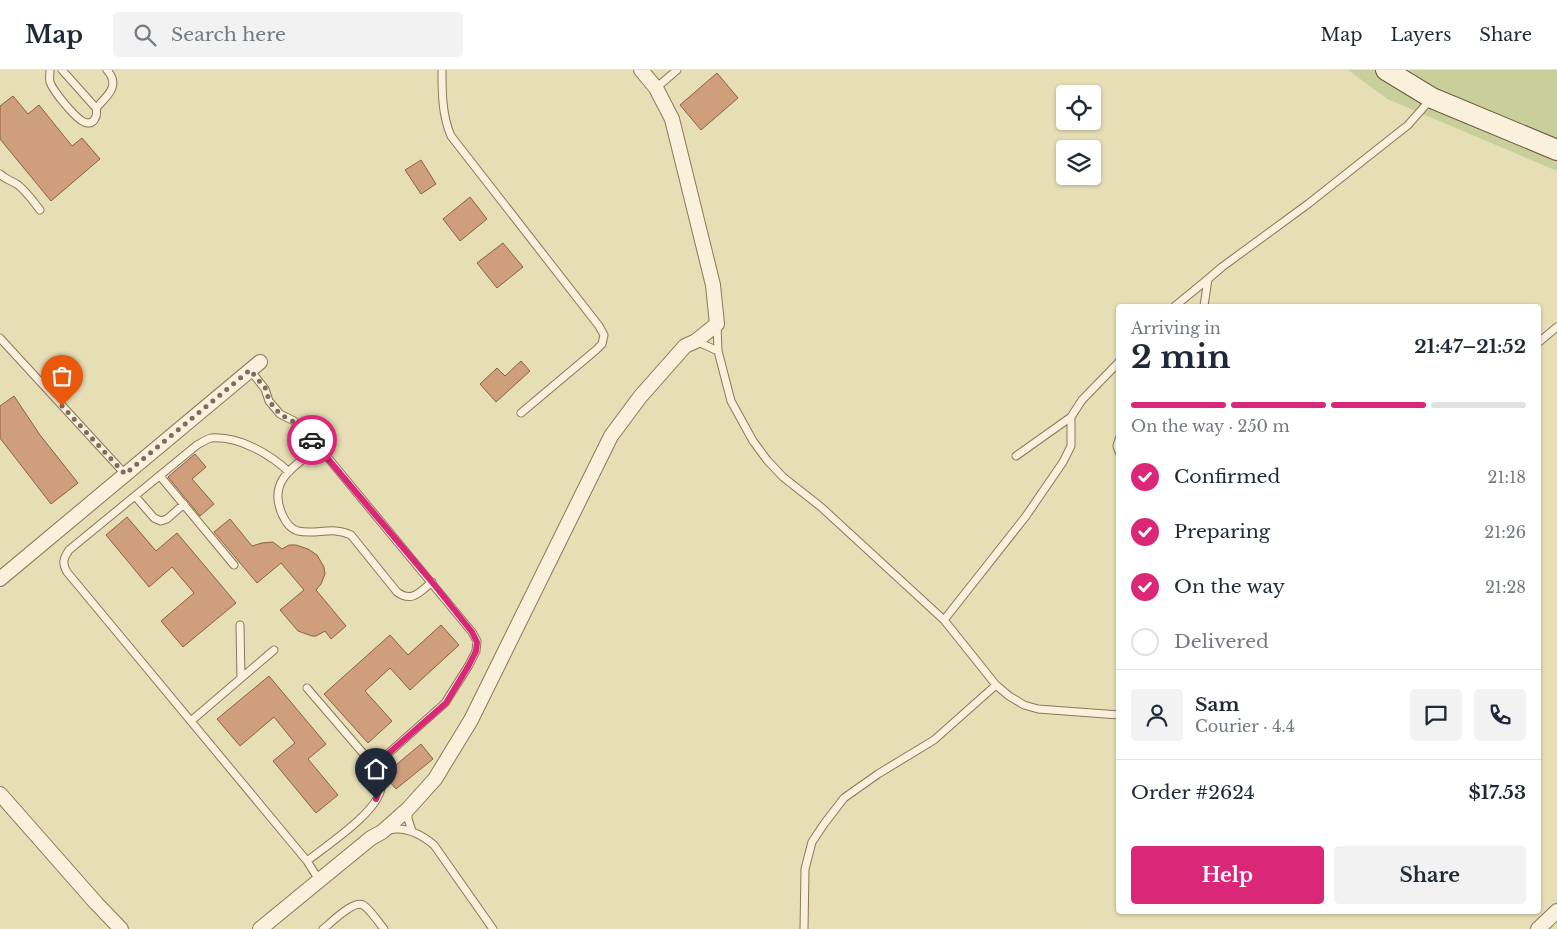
<!DOCTYPE html>
<meta charset="utf-8">
<style>
:root{--surface:#fff;--page:#f2f2f3;--text:#1f2937;--muted:#747a83;--line:#e0e1e3;--accent:#db2777}
body{margin:0;font-family:"Libre Baskerville",serif;background:var(--page);color:var(--text);height:100vh;display:flex;flex-direction:column;font-size:19px;white-space:nowrap}
*{box-sizing:border-box;margin:0}
p{font-size:16px;color:var(--muted)}
.icon{flex:none;width:28px;height:28px;fill:none;stroke:currentColor;stroke-width:2;stroke-linecap:round;stroke-linejoin:round}
.map{position:relative;flex:1;overflow:hidden}
.sheet{position:absolute;left:1116px;top:234px;width:425px;height:610px;display:flex;flex-direction:column;background:var(--surface);border-radius:5px;box-shadow:0 1px 4px #0004}
.sheet>*{flex:none}
.fabs{position:absolute;left:1056px;top:15px;display:grid;gap:10px}
.fabs a{display:grid;place-items:center;width:45px;height:45px;border-radius:5px;background:var(--surface);box-shadow:0 1px 4px #0004;font-size:25px}
.pin{position:absolute;display:grid;place-items:center;width:42px;height:42px;color:#fff;margin:-51px -21px;border-radius:50% 50% 50% 0;rotate:-45deg;box-shadow:0 0 5px #0007}
.pin .icon{rotate:45deg}
.courier{position:absolute;display:grid;place-items:center;width:50px;height:50px;margin:-25px;border:4px solid #db2777;border-radius:50%;background:#fff;color:#222;box-shadow:0 1px 6px #0007}
.head em{font-style:normal;font-weight:800}
.head div{display:flex;flex-direction:column-reverse}
.head{display:flex;align-items:center;justify-content:space-between;height:85px;padding:0 15px}
h1{font-size:32px;font-weight:800;line-height:38px}
.bar{display:grid;grid-template-columns:repeat(4,1fr);gap:8px 5px;align-content:center;height:60px;padding:0 15px}
.bar i{height:6px;border-radius:4px;background:var(--line)}
.bar .current{background:var(--accent)}
.bar p{grid-column:span 4}
.line{display:flex;align-items:center;gap:12px;padding:0 15px;border-top:1px solid var(--line)}
.line div{flex:1}
.round{display:grid;place-items:center;flex:none;width:52px;height:52px;border-radius:5px;background:var(--page)}
ol{padding:0 15px;list-style:none}
li{display:flex;align-items:center;gap:15px;height:55px}
li p{margin-inline-start:auto}
li .icon{padding:5px;border-radius:50%;background:var(--accent);color:#fff;stroke-width:4}
li:last-child{color:var(--muted)}
li i{width:28px;height:28px;border:2px solid var(--line);border-radius:50%}
.cta{display:flex;gap:10px;margin-top:auto;padding:10px 15px}
.cta a{flex:1;height:58px;border-radius:5px;background:var(--accent);color:#fff;font-size:20px;font-weight:800;line-height:58px;text-align:center}
.cta a+a{background:var(--page);color:var(--text)}
header{display:flex;align-items:center;gap:30px;box-sizing:border-box;height:70px;padding:0 25px;background:var(--surface);border-bottom:1px solid var(--line)}
header strong{font-size:24px}
nav{display:flex;gap:28px;margin-inline-start:auto;font-size:18px}
.search{width:350px;height:45px;background:var(--page);display:flex;align-items:center;gap:12px;box-sizing:border-box;padding:0 18px;border-radius:5px;color:var(--muted);font-size:19px}
.map>svg:first-child{display:block}
.farmland{fill:#e6deb5;fill-rule:evenodd}
.green{fill:#c9cf9b}
.building{fill:#cf9f7d;stroke:#8d5f41}
.lines{fill:none;stroke-linecap:round;stroke-linejoin:round}
.lane-casing{stroke:#8d765c;stroke-width:9}
.street-casing{stroke:#8d765c;stroke-width:16}
.secondary-casing{stroke:#6f573f;stroke-width:22}
.lane{stroke:#faf1dc;stroke-width:7}
.street{stroke:#faf1dc;stroke-width:14}
.secondary{stroke:#faf1dc;stroke-width:20}
.done{stroke:#7c6e5b;stroke-width:5;stroke-dasharray:0 9}
.route{stroke:#db2777;stroke-width:6}
</style>
<header>
<strong>Map</strong>
<div class="search"><svg class="icon" aria-label="search" viewBox="0 0 24 24"><circle cx="10" cy="10" r="6"/><path d="M15 15l6 6"/></svg>Search here</div>
<nav><a>Map</a><a>Layers</a><a>Share</a></nav>
</header>
<div class="map">
<svg width="1557" height="859" viewBox="0 0 1557 859">
<rect width="100%" height="100%" fill="#f0e4c8"/>
<path class="farmland" d="M0 0H1348L1387 29 1557 101V859H0ZM1065 24H1092V51H1065ZM1065 79H1092V106H1065ZM1119 236H1539V841H1119Z"/>
<path class="green" d="M1348 0H1557V101L1387 29Z"/>
<path class="building" d="M717 3 738 28 701 60 680 35Z
M13 26 28 44 39 35 72 76 82 68 100 89 51 131 0 69V36Z
M421 90 436 114 421 124 405 100Z
M470 127 487 149 460 171 443 149Z
M503 173 523 197 497 218 477 193Z
M521 291 530 301 496 332 480 314 497 298 505 306Z
M14 326 40 365 78 413 51 434 0 368V336Z
M195 384 206 397 192 409 214 434 200 446 168 407Z
M127 447 156 481 177 463 236 533 183 577 161 551 194 523 172 497 149 517 106 465Z
M230 449 252 476 262 473 273 472 282 479 289 475H296L308 479 317 485 324 497 325 504 321 514 316 520 346 556 331 569 325 561 316 566H312L298 561 280 540 304 520 281 493 257 513 214 462Z
M441 555 459 575 410 620 390 598 365 621 392 651 368 673 324 624 390 565 408 585Z
M269 606 326 674 308 689 338 725 316 743 273 691 295 673 274 647 240 676 217 649Z
M421 674 433 689 396 719 384 705Z"/>
<g class="lines">
<g class="lane-casing">
<path id="lane" d="M50 0C50 4 49 8 50 12 53 21 75 48 84 52 94 56 98 46 96 38L62 0
M442 0C442 23 442 45 451 66L599 256 604 265 602 274 596 280 521 343
M656 18 677 0
M96 38C107 26 121 16 107 0
M0 104C6 110 11 110 18 115 27 122 33 131 40 140
M1175 236 1208 209
M1204 236 1208 209 1222 197 1308 134 1408 55 1431 29
M717 255 718 281 731 331 753 371 767 390 783 407 821 437 944 550 996 615 1009 626 1024 635 1038 639 1119 645
M0 268 125 404
M696 271 718 281
M1539 272 1557 257
M250 300 265 319 269 331 280 344 294 351 319 377 472 562 477 571 476 581 469 595 445 633 374 696
M1119 369 1117 376 1119 382
M319 377C295 396 267 410 282 444 285 451 290 459 298 461 316 465 333 456 351 465L397 522C412 533 420 522 432 512
M1016 386 1071 347
M289 402C270 384 239 366 211 368 207 369 201 373 197 375L69 480C63 489 62 493 67 502L307 791 319 810
M160 406 234 495
M135 426 154 448 161 451 167 449 184 434
M944 550 1026 446 1063 392 1071 376V347L1082 330 1119 292
M240 555 241 608
M191 651 274 580
M408 739V749L412 761
M389 760C406 756 422 765 434 775L493 859
M307 791C326 776 378 742 381 718 382 710 377 703 374 696L307 618
M323 859C331 853 353 830 363 835 369 838 379 853 384 859
M804 859 805 799 812 772 824 754 844 728 878 704 934 670 996 615"/>
</g>
<g class="street-casing">
<path id="street" d="M0 509 260 292
M0 724 96 833 121 859
M260 859 371 768 382 762 408 739 435 709 471 650 611 366 640 327 685 276 696 271 717 254 713 215 672 49 656 18 641 0
M1538 859 1557 841"/>
</g>
<g class="secondary-casing">
<path id="secondary" d="M1386 0 1432 28 1557 80"/>
</g>
<use href="#lane" class="lane"/>
<use href="#street" class="street"/>
<use href="#secondary" class="secondary"/>
</g>
<g class="lines">
<path class="done" d="M62 336 125 404 250 300 266 319 269 331 280 344 294 352 312 370"/>
<path class="route" d="M312 370 432 512 472 562 477 572 476 581 469 595 446 633 374 696C380 708 382 716 376 729"/>
</g>
</svg>
<div class="fabs">
<a><svg class="icon" aria-label="locate" viewBox="0 0 24 24"><circle cx="12" cy="12" r="6"/><path d="M12 2v4M12 18v4M2 12h4M18 12h4"/></svg></a>
<a><svg class="icon" aria-label="layers" viewBox="0 0 24 24"><path d="M12 4l9 5-9 5-9-5zM3 14l9 5 9-5"/></svg></a>
</div>
<div class="pin" style="left:62px;top:336px;background:#ea580c"><svg class="icon" aria-label="bag" viewBox="0 0 24 24"><path d="M5 8h14l-1 12H6zM9 8a3 3 0 0 1 6 0"/></svg></div>
<div class="pin" style="left:376px;top:729px;background:#1f2937"><svg class="icon" aria-label="home" viewBox="0 0 24 24"><path d="M3 11l9-7 9 7M6 9v11h12V9"/></svg></div>
<div class="courier" style="left:312px;top:370px"><svg class="icon" aria-label="car" viewBox="0 0 24 24"><path d="M5 17H2v-5l4-1 3-4h7l3 4 3 1v5h-3M9 17h6M6 11h13"/><circle cx="7" cy="17" r="2"/><circle cx="17" cy="17" r="2"/></svg></div>
<section class="sheet">
<div class="head"><div><h1>2 min</h1><p>Arriving in</p></div><em>21:47–21:52</em></div>
<div class="bar"><i class="current"></i><i class="current"></i><i class="current"></i><i></i><p>On the way · 250 m</p></div>
<ol>
<li><svg class="icon" aria-label="check" viewBox="0 0 24 24"><path d="M5 12l5 5 9-10"/></svg>Confirmed<p>21:18</p></li>
<li><svg class="icon" aria-label="check" viewBox="0 0 24 24"><path d="M5 12l5 5 9-10"/></svg>Preparing<p>21:26</p></li>
<li><svg class="icon" aria-label="check" viewBox="0 0 24 24"><path d="M5 12l5 5 9-10"/></svg>On the way<p>21:28</p></li>
<li><i></i>Delivered</li>
</ol>
<div class="line" style="height:90px"><a class="round"><svg class="icon" aria-label="person" viewBox="0 0 24 24"><circle cx="12" cy="8" r="4"/><path d="M4 21q1-7 8-7t8 7"/></svg></a><div><b>Sam</b><p>Courier · 4.4</p></div><a class="round"><svg class="icon" aria-label="chat" viewBox="0 0 24 24"><path d="M4 5h16v11H9l-5 4z"/></svg></a><a class="round"><svg class="icon" aria-label="phone" viewBox="0 0 24 24"><path d="M5 4h4l2 5-3 2q2 4 5 5l2-3 5 2v4C11 20 4 13 5 4z"/></svg></a></div>
<div class="line" style="height:65px"><div>Order #2624</div><b>$17.53</b></div>
<div class="cta"><a>Help</a><a>Share</a></div>
</section>
</div>
